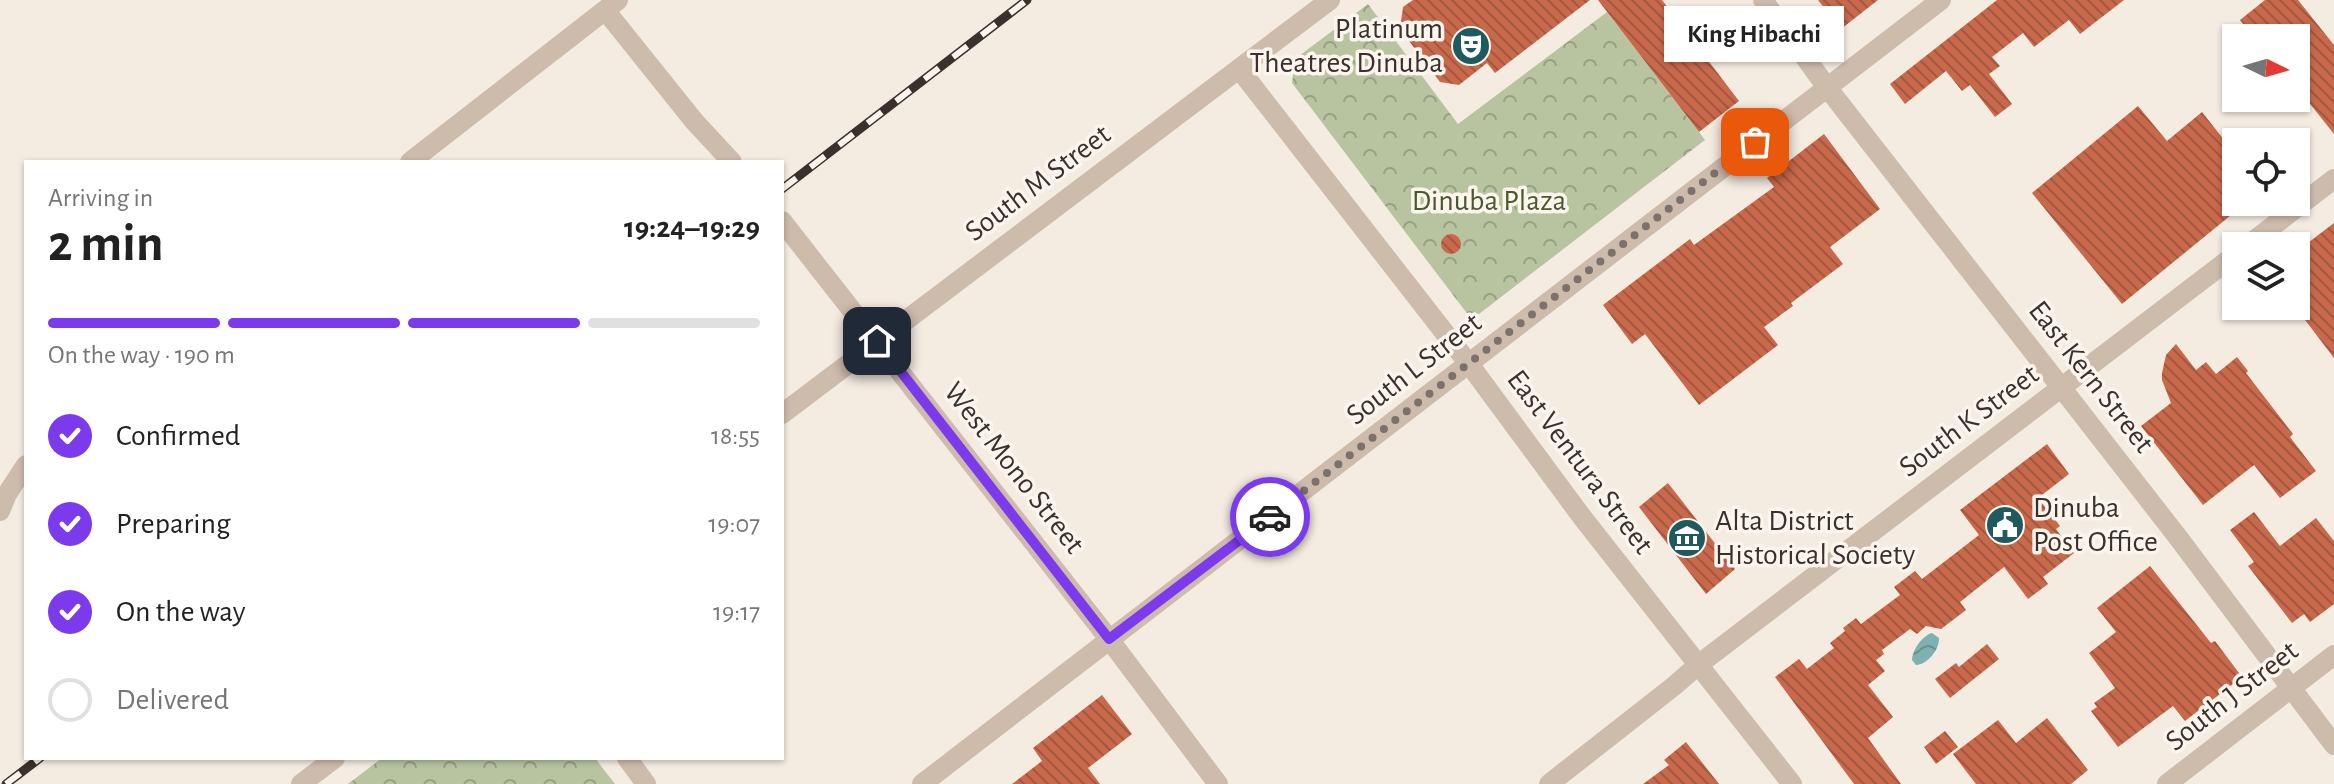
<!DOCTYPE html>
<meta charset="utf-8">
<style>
:root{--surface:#fff;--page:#f6f6f6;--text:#222;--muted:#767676;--line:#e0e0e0;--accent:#7c3aed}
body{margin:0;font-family:"Alegreya Sans",sans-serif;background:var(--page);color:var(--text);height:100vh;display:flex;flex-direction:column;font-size:30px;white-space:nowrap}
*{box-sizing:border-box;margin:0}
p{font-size:26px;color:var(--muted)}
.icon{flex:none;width:44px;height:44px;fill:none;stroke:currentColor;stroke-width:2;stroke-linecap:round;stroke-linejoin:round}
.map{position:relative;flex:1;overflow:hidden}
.panel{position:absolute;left:24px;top:160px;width:760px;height:600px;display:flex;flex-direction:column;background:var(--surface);border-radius:0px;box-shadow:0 2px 6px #0004}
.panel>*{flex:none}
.needle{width:52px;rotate:95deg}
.tools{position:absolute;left:2222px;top:24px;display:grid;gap:16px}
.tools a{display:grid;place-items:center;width:88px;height:88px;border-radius:0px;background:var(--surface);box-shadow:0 2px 6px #0004;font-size:40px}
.pin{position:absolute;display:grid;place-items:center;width:68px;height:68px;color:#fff;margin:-34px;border-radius:16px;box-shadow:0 4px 12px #0006}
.courier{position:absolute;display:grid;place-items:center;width:80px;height:80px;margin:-40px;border:6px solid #7c3aed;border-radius:50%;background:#fff;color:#222;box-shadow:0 2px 10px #0007}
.bubble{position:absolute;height:56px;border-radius:0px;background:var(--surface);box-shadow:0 2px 6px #0004;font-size:26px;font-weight:700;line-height:56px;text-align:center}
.summary em{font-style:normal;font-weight:700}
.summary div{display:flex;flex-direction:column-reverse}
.summary{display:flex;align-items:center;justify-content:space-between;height:136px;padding:0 24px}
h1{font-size:52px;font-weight:700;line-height:60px}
.bar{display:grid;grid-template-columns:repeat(4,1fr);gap:12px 8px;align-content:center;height:96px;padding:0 24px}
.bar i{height:10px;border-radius:6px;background:var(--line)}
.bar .selected{background:var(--accent)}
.bar p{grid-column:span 4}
ol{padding:0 24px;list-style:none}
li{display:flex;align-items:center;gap:24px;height:88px}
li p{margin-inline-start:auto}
li .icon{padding:8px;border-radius:50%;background:var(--accent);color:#fff;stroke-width:4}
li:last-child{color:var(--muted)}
li i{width:44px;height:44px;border:4px solid var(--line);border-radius:50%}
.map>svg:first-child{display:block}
.forest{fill:url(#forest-crowns)}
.water{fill:url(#water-waves)}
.building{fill:url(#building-back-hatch)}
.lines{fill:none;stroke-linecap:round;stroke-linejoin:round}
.street{stroke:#cdbbac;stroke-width:20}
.rail-casing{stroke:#3b302b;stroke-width:9}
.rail{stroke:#fbf5ee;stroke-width:6;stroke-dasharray:18;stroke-linecap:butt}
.done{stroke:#7c716b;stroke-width:8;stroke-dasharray:0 14.4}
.route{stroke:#7c3aed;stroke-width:10}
.labels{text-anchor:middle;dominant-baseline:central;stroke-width:7;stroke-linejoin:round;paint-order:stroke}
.poi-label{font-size:30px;fill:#3b302b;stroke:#fbf5ee;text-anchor:start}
.street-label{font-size:30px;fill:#3b302b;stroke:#fbf5ee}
.park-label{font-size:30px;fill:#4a5a2e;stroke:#fbf5ee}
</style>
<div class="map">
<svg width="2334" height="784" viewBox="0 0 2334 784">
<defs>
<pattern id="forest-crowns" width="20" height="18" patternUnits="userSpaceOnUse" patternTransform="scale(2)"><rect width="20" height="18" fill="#b8c4a0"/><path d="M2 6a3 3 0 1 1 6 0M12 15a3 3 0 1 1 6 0" fill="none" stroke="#97a083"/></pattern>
<pattern id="water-waves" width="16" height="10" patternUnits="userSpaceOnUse" patternTransform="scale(2)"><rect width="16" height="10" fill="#7fb0b2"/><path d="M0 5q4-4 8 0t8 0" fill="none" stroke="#699091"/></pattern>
<pattern id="building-back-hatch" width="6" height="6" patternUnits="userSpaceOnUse" patternTransform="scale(2)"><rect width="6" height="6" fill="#c8694b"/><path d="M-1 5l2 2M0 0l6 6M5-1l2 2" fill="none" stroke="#a4573f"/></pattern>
</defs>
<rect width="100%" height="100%" fill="#f4ebe1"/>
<path class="forest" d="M1368 4 1458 124 1607 12 1705 140 1479 314 1470 315 1466 312 1292 83 1295 59Z
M382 758H595L615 784H348Z"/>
<path class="water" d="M1932 633 1939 638C1940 649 1927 665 1916 665L1912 660C1912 650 1923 635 1932 633Z"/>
<path class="building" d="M1413 0H1590L1495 73 1487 63 1459 85 1440 82 1400 29 1403 7Z
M1598 0H1662L1739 101 1699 132Z
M1818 0H1878L1841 29Z
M1997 0H2124L2080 34 2069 20 2034 47 2023 33 1992 57 2000 66 1989 74 2012 104 1995 117 1970 85 1962 91 1946 71 1905 104 1890 84Z
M2265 0H2298L2334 45V134L2303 95 2296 100V38H2254L2240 20Z
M2138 106 2167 141 2202 112 2236 155V211L2122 304 2032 193Z
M1824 134 1880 209 1830 247 1843 264 1791 303 1793 306 1764 327 1778 345 1699 405 1645 334 1632 344 1603 305 1690 239 1694 245 1774 187 1767 178Z
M2334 223V358L2296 308V252Z
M1441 244a10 10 0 1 1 20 0a10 10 0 1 1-20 0Z
M2176 344 2196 370 2206 362 2216 374 2237 357 2248 371 2246 373 2293 434 2290 437 2316 471 2280 498 2254 465 2203 505 2141 426 2171 403 2162 380V373L2166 355Z
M2047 444 2069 474 2038 498 2060 526 2056 529 2074 553 2043 577 2048 584 2028 599 2004 567 1960 602 1966 610 1941 629 1926 626 1917 634 1910 629 1882 650 1884 654 1876 660 1885 671 1868 685 1893 717 1868 738 1901 784H1854L1775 677 1799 659 1807 669 1834 648 1830 643 1845 631 1843 628 1856 618 1861 624 1900 595 1894 587 1915 571 1922 579 1979 535 1960 510Z
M1668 483 1735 569 1706 594 1639 507Z
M2254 512 2280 546 2316 518 2334 541V604L2310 622 2304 614 2292 623 2248 566 2254 562 2230 530Z
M2150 566 2211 643 2215 641 2242 677 2185 721 2173 706 2118 747 2091 711 2097 707 2094 703 2115 688 2089 653 2116 632 2097 608Z
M1987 644 1999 659 1950 698 1935 679 1956 663 1959 667Z
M1102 695 1132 734 1088 768 1100 784H1012L1042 761 1033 748Z
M2047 718 2088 770 2071 784H1976L1953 754 1998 720 2016 743Z
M1945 731 1958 747 1936 764 1924 747Z
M1686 742 1719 784H1643L1669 765 1664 760Z"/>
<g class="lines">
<path class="street" d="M1763 0 1826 86 2177 536 2334 745
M605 10 694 121 732 162
M1240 70 1469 364 1582 517 1792 784
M410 162 618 0
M782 221 1109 639 1218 784
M2247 246 2334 179
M782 414 1330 0
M0 511 7 494 26 465
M627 758 646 784
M301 784 335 758
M922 784 1941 0
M1549 784 1674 686 1698 665 2236 254
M2167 784 2334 655"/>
<g class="rail-casing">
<path id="rail" d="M782 189 1027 0
M6 784 40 758"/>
</g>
<use href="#rail" class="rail"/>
</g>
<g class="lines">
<path class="done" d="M1270 517 1755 142"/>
<path class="route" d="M877 341 1109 639 1270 517"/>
</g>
<defs>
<g id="theatre-disc" transform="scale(2)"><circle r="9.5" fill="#1f5a5e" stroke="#fbf5ee"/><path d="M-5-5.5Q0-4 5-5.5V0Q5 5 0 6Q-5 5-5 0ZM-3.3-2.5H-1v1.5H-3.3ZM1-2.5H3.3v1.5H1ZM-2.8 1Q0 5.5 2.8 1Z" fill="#fff"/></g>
<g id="civic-disc" transform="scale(2)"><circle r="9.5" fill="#1f5a5e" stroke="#fbf5ee"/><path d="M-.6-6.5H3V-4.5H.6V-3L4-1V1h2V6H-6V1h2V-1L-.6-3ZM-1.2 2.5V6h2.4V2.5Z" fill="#fff"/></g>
<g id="museum-disc" transform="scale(2)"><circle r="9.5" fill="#1f5a5e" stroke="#fbf5ee"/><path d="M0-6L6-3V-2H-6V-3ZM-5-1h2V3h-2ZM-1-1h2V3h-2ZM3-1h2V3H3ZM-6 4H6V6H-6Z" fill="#fff"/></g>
</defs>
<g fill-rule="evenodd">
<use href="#theatre-disc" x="1471" y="46"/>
<use href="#civic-disc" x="2005" y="525"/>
<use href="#museum-disc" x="1687" y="538"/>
</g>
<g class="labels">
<g class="poi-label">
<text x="1443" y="29" text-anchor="end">Platinum<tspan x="1443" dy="34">Theatres Dinuba</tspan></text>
<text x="2033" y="508">Dinuba<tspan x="2033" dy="34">Post Office</tspan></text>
<text x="1715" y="521">Alta District<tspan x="1715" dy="34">Historical Society</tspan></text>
</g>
<g class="street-label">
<text transform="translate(1038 183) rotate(-37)">South M Street</text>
<text transform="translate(1414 369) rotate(-38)">South L Street</text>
<text transform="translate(2091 377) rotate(52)">East Kern Street</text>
<text transform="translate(1969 421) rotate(-37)">South K Street</text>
<text transform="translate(1580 462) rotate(53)">East Ventura Street</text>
<text transform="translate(1014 468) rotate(52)">West Mono Street</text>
<text transform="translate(2232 696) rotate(-38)">South J Street</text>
</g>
<g class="park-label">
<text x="1489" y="201">Dinuba Plaza</text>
</g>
</g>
</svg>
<div class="tools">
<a><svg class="needle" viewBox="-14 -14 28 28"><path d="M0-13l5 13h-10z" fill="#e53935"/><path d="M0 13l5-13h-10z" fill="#767676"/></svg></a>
<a><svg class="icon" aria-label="locate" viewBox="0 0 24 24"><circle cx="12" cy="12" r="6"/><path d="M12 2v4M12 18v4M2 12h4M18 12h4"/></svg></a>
<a><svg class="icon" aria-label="layers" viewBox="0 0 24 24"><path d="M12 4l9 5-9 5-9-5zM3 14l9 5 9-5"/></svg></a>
</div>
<div class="pin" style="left:1755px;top:142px;background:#ea580c"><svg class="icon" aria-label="bag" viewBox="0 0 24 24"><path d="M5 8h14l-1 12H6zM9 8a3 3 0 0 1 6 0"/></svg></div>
<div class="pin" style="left:877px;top:341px;background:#1f2937"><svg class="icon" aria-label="home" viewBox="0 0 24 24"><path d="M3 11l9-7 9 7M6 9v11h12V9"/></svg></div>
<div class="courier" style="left:1270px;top:517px"><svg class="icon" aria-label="car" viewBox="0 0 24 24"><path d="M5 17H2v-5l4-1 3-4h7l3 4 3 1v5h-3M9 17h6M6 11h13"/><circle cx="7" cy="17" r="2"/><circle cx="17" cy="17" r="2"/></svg></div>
<div class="bubble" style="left:1664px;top:6px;width:180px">King Hibachi</div>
<section class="panel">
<div class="summary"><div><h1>2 min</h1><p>Arriving in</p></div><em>19:24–19:29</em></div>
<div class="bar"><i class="selected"></i><i class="selected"></i><i class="selected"></i><i></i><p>On the way · 190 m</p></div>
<ol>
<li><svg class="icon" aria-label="check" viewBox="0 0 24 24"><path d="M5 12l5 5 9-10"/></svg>Confirmed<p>18:55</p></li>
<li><svg class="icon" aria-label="check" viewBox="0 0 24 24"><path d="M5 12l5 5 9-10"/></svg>Preparing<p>19:07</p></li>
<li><svg class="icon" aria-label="check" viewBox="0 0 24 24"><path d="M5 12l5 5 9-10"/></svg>On the way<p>19:17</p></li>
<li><i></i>Delivered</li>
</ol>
</section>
</div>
